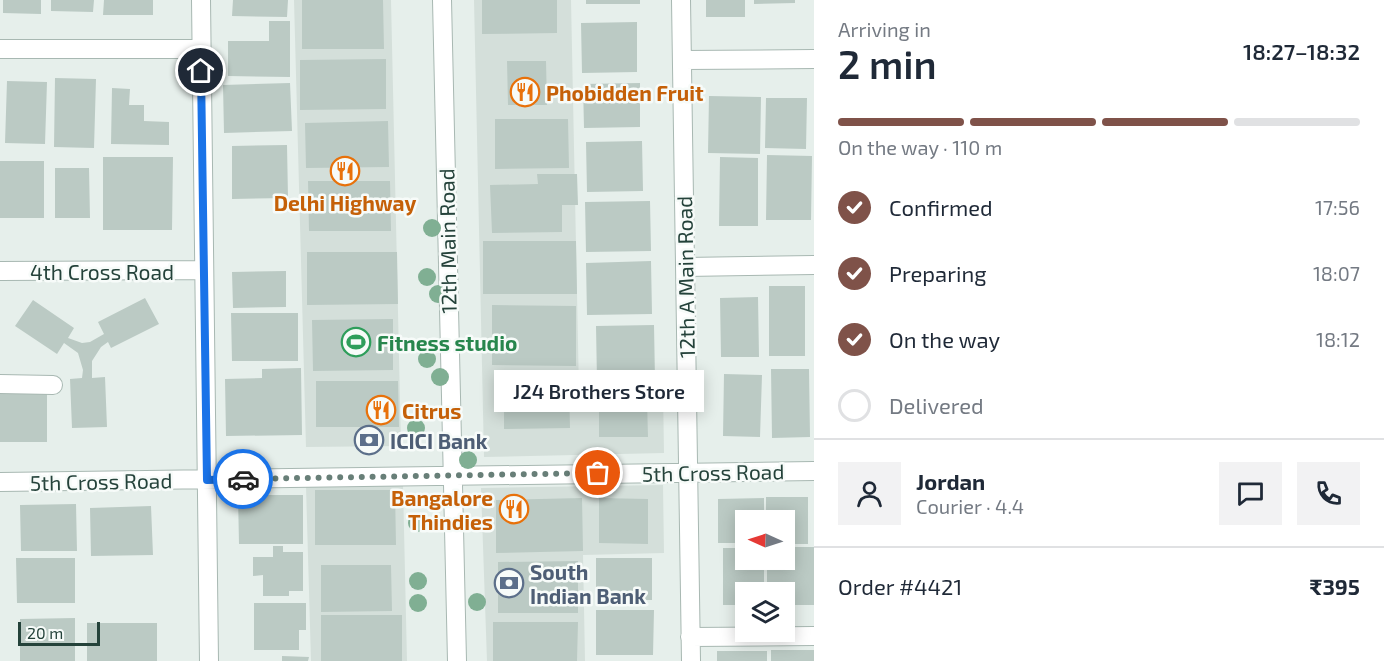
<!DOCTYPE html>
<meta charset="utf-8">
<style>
:root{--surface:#fff;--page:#f2f2f3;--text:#1f2937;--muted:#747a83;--line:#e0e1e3;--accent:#7f5249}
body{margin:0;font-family:"Exo 2",sans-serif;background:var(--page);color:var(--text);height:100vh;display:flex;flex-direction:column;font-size:22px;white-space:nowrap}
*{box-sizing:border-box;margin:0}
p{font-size:20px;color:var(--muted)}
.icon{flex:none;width:33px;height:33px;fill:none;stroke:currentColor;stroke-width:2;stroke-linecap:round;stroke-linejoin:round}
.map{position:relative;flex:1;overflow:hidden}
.side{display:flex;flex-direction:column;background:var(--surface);width:570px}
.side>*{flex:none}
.needle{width:39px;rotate:273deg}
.fabs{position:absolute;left:735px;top:510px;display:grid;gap:12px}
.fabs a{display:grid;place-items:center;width:60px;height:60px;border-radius:0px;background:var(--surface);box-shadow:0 3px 15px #0003;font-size:30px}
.scale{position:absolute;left:18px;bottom:15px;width:82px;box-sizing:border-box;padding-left:6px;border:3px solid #24423a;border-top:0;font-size:16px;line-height:21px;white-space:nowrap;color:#24423a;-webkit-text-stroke:4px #f7fbf9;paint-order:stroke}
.pin{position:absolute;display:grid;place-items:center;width:51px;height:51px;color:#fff;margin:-26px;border:3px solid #fff;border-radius:50%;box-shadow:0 2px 6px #0007}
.courier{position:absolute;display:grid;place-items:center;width:60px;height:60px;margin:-30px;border:4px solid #1a73e8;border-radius:50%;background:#fff;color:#222;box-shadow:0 2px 8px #0007}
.bubble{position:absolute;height:42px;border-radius:0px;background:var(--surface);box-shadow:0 3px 15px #0003;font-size:20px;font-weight:600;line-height:42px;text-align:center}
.summary em{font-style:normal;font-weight:600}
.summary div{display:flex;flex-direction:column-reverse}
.summary{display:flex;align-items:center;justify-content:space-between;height:102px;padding:0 24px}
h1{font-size:39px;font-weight:600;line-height:45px}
.bar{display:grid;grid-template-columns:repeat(4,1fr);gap:9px 6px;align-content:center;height:72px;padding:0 24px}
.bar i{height:8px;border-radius:4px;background:var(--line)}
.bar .selected{background:var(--accent)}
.bar p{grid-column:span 4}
.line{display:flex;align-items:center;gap:15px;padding:0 24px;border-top:2px solid var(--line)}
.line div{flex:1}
.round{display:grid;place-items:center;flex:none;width:63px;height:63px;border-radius:0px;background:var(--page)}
ol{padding:0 24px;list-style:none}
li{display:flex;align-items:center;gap:18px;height:66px}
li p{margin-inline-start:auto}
li .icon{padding:6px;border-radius:50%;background:var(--accent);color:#fff;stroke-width:4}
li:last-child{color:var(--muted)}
li i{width:33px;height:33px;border:3px solid var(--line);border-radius:50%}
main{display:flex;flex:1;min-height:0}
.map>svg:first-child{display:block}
.built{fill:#d4dfda}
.building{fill:#bbcac4}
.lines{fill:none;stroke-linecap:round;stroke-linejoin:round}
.minor-casing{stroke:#a8b8b2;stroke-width:20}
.minor{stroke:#fff;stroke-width:18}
.tree{fill:#80af93}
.done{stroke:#687f78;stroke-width:6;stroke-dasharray:0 10.8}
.route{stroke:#1a73e8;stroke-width:8}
.labels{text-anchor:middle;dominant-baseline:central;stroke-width:5;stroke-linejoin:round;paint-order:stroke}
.food-label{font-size:21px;font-weight:bold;fill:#c56008;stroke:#f7fbf9;text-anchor:start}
.street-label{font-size:21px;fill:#24423a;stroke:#f7fbf9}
.leisure-label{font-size:21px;font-weight:bold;fill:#27864d;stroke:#f7fbf9;text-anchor:start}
.service-label{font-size:21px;font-weight:bold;fill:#4e5e75;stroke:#f7fbf9;text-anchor:start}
</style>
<main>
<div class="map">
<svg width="814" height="661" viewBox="0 0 814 661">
<rect width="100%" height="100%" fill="#e6efeb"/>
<path class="built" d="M294 0H391L401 446 306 447Z
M474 0H571L579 392 663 391 664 453 484 457Z
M403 485 407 661H311L306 486Z
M663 485 664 553 583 555 585 661H487L481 488Z"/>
<path class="building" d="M3 0H41V14L3 13Z
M51 0H94L93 12 51 11Z
M104 0H153V15H103Z
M233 0H288L287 17 232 16Z
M302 0H383L384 49H302Z
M482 0H557V33L482 34Z
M586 0H640V4H586Z
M706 0H745V17H706Z
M754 0H795V3L754 4Z
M269 21H290V77L228 76V41H269Z
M637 22V72L582 73 581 23Z
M386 59V109L300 110V60Z
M507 61H546L547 105H508Z
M55 78 96 79 94 148 54 147Z
M7 81 47 82 45 144 5 143Z
M290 83 292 131 224 133 223 85Z
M640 83V127L584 128 583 84Z
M112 88 130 89 129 105H144V121L169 122V145L111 144Z
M709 96 761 97 760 154 708 153Z
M766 98H807L806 149 765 148Z
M495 119H568L569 168 495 169Z
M388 121 389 167 306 168 305 123Z
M642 141 643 191 587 192 586 142Z
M287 145 288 198 232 199V146Z
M767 155 812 156 811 220H766Z
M103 157H173L172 230H103Z
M720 157 758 158V226H719Z
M0 161H44V218H0Z
M55 168H89L90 218H55Z
M537 174H577L578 205H562V232L492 233 490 185 538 184Z
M308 181H390L391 231H309Z
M650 201 651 251 586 252 585 202Z
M483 241H576L577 294H483Z
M307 252H397L398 304 307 305Z
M651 261 652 314 587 315 586 263Z
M286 271V307L233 308 232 272Z
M769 286H805V356H769Z
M758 297 759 357H721L720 298Z
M145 298 159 324 111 348 108 342 101 347 92 361V378L105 377 107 427 72 428 70 379 82 378 83 370 78 353 64 343 57 354 15 326 33 300 74 328 68 338 82 343 90 342 104 334 98 322Z
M492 305 576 306V366L492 365Z
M231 313H298V361H232Z
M393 319V370L313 371 312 320Z
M654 325 655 380 597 381 596 326Z
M301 368 302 435 226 436 225 379 262 378V369Z
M771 369H809L810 437 772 438Z
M724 374 762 375 760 437 723 436Z
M316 381H398L399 427H316Z
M569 386 570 428 504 429V387Z
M0 394H47V442H0Z
M599 400H647L648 437H599Z
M315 490H395L396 545H315Z
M238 495H303V544H239Z
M766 497H808V544H784V520H766Z
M582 498 583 551 496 553V500Z
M599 498 648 499V544L599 543Z
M764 498V520H746V543H718V499Z
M76 504 77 551H21L20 505Z
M151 506 153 555 91 556 90 508Z
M273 546H283V552H303V591H289V596H263V575L253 576V557H273Z
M784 547H814V605H784V592H767V560H784Z
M723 548H746V560H764V592H746V605H723Z
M16 558H75V603H17Z
M596 558H652V600H596Z
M578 561V613H498V562Z
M321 565H391L392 611 321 612Z
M254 603H306V630H299V650H254Z
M596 610H654L653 655H596Z
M321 615H402V661H321Z
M75 618V661H20V619Z
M493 622H578L577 661H493Z
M87 623H157V661H87Z
M771 650H814V661H771Z
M717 651H767V661H717Z
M282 656 309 657 308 661H282Z"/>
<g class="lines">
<g class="minor-casing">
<path id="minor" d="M201 0 209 661
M442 0 457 661
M681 0 691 661
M0 49H201
M682 60 814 59
M685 267 814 265
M0 271 204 270
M0 384 53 385
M0 482 814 471
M690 637 814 636"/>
</g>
<use href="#minor" class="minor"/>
</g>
<g class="tree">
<circle cx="432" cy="228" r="9"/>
<circle cx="427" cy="277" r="9"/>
<circle cx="438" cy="294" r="9"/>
<circle cx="427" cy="359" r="9"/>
<circle cx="440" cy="377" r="9"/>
<circle cx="416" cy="428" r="9"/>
<circle cx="468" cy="460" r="9"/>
<circle cx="417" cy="523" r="9"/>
<circle cx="418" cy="581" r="9"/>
<circle cx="477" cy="602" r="9"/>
<circle cx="418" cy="603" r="9"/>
</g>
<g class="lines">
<path class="done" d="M243 479 598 473"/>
<path class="route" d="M201 71 207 480 243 479"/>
</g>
<defs>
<g id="restaurant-ring" transform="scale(1.5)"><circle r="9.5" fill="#f7fbf9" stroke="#e8710a" stroke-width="1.5"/><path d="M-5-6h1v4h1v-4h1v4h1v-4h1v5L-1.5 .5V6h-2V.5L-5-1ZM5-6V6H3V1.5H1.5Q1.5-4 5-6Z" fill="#e8710a"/></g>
<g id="stadium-ring" transform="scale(1.5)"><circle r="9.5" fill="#f7fbf9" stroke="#2e9e5b" stroke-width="1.5"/><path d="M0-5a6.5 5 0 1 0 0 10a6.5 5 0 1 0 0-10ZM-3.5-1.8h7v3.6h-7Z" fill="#2e9e5b"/></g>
<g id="bank-ring" transform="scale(1.5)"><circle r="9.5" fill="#f7fbf9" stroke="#5c6f8a" stroke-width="1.5"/><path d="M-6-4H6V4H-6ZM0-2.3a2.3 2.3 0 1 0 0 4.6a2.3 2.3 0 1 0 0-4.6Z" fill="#5c6f8a"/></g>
</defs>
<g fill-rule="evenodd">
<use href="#restaurant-ring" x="525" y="92"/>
<use href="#restaurant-ring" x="345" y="171"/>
<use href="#stadium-ring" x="356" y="342"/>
<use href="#restaurant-ring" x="381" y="410"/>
<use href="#bank-ring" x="369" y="440"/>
<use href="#restaurant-ring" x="514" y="509"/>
<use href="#bank-ring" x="509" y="583"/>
</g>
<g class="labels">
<g class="food-label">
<text x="546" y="92">Phobidden Fruit</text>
<text x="345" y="202" text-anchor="middle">Delhi Highway</text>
<text x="402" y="410">Citrus</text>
<text x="493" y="497" text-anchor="end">Bangalore<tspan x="493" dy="24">Thindies</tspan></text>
</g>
<g class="street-label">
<text transform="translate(447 241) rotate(-91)">12th Main Road</text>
<text x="102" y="271">4th Cross Road</text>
<text transform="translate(685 277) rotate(-91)">12th A Main Road</text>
<text transform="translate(713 472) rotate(-1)">5th Cross Road</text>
<text transform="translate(101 481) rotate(-1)">5th Cross Road</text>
</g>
<g class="leisure-label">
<text x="377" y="342">Fitness studio</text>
</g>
<g class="service-label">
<text x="390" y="440">ICICI Bank</text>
<text x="530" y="571">South<tspan x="530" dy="24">Indian Bank</tspan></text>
</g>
</g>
</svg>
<div class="fabs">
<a><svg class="needle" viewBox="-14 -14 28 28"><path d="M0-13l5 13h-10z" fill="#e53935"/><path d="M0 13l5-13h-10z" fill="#747a83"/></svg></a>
<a><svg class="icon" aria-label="layers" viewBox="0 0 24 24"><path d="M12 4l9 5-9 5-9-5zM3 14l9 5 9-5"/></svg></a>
</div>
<div class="scale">20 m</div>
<div class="pin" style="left:598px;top:473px;background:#ea580c"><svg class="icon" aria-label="bag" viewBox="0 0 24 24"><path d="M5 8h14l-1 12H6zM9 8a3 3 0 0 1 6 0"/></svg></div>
<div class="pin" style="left:201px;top:71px;background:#1f2937"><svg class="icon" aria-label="home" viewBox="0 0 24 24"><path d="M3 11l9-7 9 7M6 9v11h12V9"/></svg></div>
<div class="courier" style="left:243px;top:479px"><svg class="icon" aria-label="car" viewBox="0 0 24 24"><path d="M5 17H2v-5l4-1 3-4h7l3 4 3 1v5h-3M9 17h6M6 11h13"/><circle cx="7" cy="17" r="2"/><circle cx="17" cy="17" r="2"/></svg></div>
<div class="bubble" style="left:494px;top:370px;width:210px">J24 Brothers Store</div>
</div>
<section class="side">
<div class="summary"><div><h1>2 min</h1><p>Arriving in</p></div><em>18:27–18:32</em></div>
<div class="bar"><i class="selected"></i><i class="selected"></i><i class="selected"></i><i></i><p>On the way · 110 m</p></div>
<ol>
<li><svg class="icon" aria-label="check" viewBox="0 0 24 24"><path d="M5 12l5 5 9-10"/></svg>Confirmed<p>17:56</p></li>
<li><svg class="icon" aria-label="check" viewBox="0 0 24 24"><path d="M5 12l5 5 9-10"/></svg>Preparing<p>18:07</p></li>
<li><svg class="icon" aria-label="check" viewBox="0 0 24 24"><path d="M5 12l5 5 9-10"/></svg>On the way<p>18:12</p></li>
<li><i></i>Delivered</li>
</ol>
<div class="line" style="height:108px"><a class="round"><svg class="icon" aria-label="person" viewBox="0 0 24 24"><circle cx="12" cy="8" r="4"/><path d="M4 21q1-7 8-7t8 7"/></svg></a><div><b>Jordan</b><p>Courier · 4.4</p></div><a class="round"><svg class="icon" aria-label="chat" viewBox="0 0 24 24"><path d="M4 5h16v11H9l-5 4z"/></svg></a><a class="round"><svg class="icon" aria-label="phone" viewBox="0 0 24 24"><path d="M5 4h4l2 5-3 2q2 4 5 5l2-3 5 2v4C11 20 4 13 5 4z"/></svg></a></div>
<div class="line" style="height:78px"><div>Order #4421</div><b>₹395</b></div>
</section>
</main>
